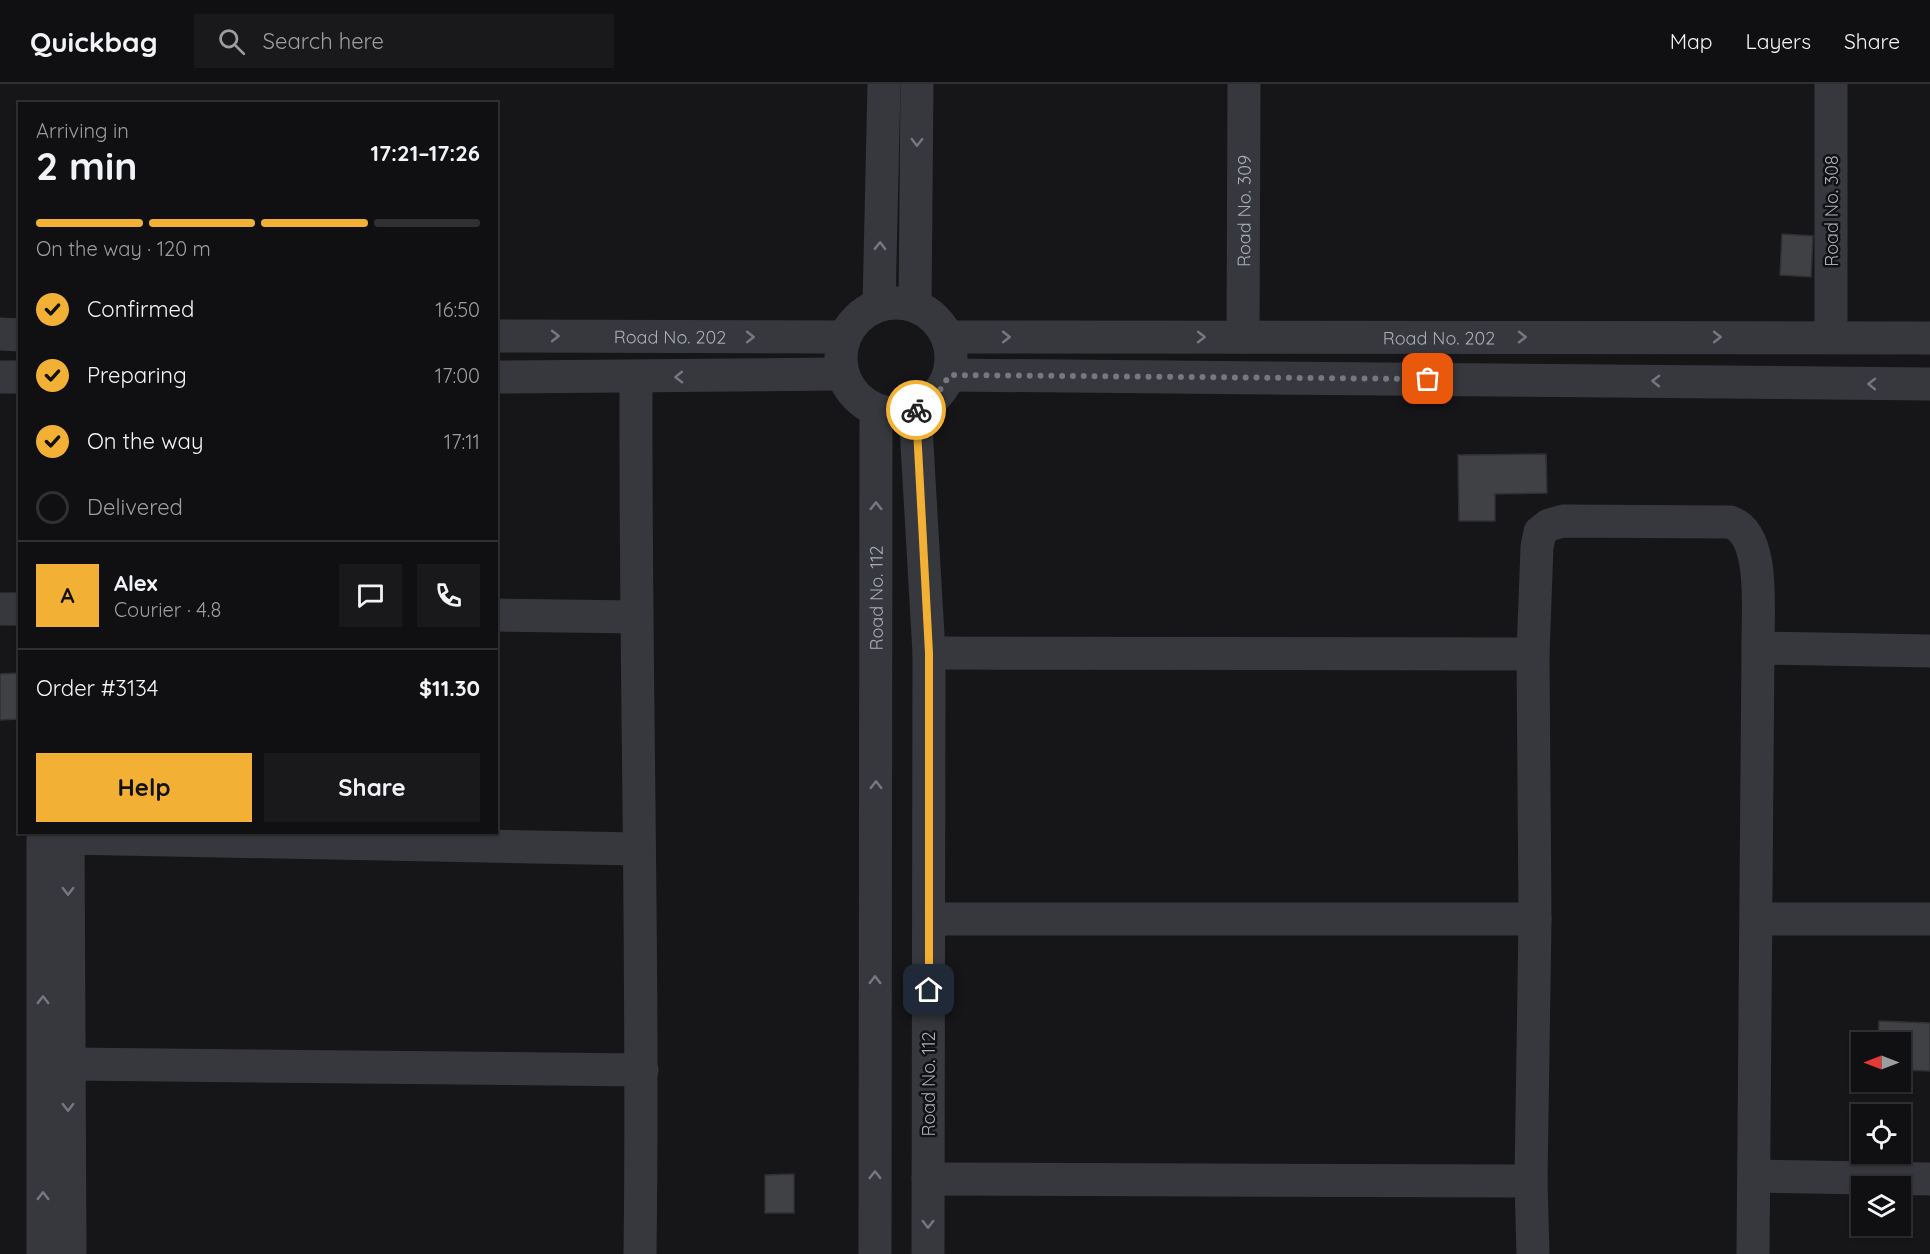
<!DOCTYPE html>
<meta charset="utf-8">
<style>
:root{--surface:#101012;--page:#19191b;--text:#f1f3f6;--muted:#9c9d9f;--line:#303032;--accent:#f2b134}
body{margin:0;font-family:Quicksand,sans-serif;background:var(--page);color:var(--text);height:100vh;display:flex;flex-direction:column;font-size:22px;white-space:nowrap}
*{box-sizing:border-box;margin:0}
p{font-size:20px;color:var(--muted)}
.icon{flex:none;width:33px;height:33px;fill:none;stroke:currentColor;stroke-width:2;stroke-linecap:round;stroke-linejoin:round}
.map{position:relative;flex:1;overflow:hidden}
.sheet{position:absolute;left:18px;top:18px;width:480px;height:732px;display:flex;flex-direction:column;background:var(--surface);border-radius:0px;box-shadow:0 2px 4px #0004,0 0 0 2px var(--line)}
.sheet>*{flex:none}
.needle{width:39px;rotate:270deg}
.buttons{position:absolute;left:1851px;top:948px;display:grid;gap:12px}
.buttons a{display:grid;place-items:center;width:60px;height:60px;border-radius:0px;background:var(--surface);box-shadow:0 2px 4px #0004,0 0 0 2px var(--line);font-size:30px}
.pin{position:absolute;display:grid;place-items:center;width:51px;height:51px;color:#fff;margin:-26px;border-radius:12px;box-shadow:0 3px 9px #0006}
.courier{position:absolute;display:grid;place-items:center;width:60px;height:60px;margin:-30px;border:4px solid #f2b134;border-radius:50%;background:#fff;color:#222;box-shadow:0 2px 8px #0007}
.summary em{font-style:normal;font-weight:700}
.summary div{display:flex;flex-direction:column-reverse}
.summary{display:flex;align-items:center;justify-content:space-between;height:102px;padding:0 18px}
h1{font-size:39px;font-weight:700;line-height:45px}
.bar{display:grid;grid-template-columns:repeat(4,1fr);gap:9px 6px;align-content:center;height:72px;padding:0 18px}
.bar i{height:8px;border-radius:4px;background:var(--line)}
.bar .selected{background:var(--accent)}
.bar p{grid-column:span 4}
.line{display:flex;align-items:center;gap:15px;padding:0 18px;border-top:2px solid var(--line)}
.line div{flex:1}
.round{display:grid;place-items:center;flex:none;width:63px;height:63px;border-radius:0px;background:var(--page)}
ol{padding:0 18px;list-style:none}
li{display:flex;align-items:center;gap:18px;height:66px}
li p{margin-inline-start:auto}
li .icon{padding:6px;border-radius:50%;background:var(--accent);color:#111;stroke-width:4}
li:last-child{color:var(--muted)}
li i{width:33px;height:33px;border:3px solid var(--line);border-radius:50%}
.button{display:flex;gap:12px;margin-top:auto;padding:12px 18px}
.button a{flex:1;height:69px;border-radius:0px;background:var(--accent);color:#111;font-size:24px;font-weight:700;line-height:69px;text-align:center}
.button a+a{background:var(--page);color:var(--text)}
header{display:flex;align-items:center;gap:36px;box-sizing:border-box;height:84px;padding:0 30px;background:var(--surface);border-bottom:2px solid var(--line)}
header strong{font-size:28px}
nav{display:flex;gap:33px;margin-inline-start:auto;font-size:21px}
.search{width:420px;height:54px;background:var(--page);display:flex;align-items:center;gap:15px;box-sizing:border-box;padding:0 21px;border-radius:0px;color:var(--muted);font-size:22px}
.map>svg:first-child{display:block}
.building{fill:#404145;stroke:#303034;stroke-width:1.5}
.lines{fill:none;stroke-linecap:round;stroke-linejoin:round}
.minor{stroke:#37383d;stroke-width:33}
.oneway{stroke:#757881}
.done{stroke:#757880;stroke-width:6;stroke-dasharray:0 10.8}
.route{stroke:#f2b134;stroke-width:8}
.labels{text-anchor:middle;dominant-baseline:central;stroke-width:5;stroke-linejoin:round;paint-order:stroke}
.street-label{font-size:18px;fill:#a8adb8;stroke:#111113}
</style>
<header>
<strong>Quickbag</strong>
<div class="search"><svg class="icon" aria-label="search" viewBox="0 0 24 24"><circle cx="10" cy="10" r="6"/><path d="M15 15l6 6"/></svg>Search here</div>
<nav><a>Map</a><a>Layers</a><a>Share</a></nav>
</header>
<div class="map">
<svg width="1930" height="1170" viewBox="0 0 1930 1170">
<rect width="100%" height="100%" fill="#161618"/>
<path class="building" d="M1782 150 1813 152 1811 193 1780 191Z
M1546 370 1547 409 1495 410V437H1459L1458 371Z
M20 589V635L0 636V590Z
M1879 937 1930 939V987L1900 986V958H1878Z
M794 1090V1129H765V1091Z"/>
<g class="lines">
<g class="minor">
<circle cx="896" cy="274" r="55"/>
<path d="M879 221 884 0"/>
<path d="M915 222 917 0"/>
<path d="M0 250 20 251"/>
<path id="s1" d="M496 252 844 253"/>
<path id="s2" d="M947 253 1930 254"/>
<path id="s3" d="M1243 253 1244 0"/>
<path d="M1831 253V0"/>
<path d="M949 291 1930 300"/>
<path d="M0 293H20"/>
<path d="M496 293 842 290"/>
<path d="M636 294C635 586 644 878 640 1170"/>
<path d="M915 326 929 569 928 1170"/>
<path d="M0 525H20"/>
<path d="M496 531 636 533"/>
<path d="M1758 564 1930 567"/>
<path d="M929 569 1533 570"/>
<path d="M68 748 70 1170"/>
<path d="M68 754 638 765"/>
<path d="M929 835H1535"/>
<path d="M1758 835H1930"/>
<path d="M68 980 642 986"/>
<path d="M1755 1092 1930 1095"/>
<path d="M928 1095 1531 1097"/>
<path d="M43 1170V748"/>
<path id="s4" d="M875 1170 876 326"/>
<path d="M1533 1170 1531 1097 1535 835 1533 570 1537 463 1540 448 1549 441 1563 437 1730 438C1767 450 1757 531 1758 564L1753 1170"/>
</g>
</g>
<defs><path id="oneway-chevron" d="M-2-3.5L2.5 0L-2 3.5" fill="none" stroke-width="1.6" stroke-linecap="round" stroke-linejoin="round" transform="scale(1.5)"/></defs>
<g class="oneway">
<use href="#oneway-chevron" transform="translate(917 58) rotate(91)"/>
<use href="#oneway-chevron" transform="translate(880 162) rotate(-89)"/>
<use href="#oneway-chevron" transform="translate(555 252)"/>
<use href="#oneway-chevron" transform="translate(750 253)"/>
<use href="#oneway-chevron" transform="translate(1006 253)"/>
<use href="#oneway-chevron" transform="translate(1201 253)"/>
<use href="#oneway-chevron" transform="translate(1522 253)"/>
<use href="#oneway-chevron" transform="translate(1717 253)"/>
<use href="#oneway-chevron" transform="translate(679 293) rotate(179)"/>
<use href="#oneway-chevron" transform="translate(1656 297) rotate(-179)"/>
<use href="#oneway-chevron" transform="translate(1872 300) rotate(-179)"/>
<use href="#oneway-chevron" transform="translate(876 422) rotate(-90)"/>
<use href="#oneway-chevron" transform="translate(876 701) rotate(-90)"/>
<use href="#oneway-chevron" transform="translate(68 807) rotate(90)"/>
<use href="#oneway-chevron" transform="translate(875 896) rotate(-90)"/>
<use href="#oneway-chevron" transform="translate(43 916) rotate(-90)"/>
<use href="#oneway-chevron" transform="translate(68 1023) rotate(89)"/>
<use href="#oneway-chevron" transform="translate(875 1091) rotate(-90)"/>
<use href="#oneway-chevron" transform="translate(43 1112) rotate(-90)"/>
<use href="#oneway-chevron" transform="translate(928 1140) rotate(90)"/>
</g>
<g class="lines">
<path class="done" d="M916 326C932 317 941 307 949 291L1428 295"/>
<path class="route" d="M916 326 929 569V906"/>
</g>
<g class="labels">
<g class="street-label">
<text stroke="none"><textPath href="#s3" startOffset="126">Road No. 309</textPath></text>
<text transform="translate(1831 127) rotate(-90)">Road No. 308</text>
<text stroke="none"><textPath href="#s1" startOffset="174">Road No. 202</textPath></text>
<text stroke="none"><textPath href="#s2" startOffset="492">Road No. 202</textPath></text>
<text stroke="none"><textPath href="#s4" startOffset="656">Road No. 112</textPath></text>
<text transform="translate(928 1000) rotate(-90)">Road No. 112</text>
</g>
</g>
</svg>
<div class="buttons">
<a><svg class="needle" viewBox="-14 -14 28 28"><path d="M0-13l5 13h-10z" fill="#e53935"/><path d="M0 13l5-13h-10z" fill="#9c9d9f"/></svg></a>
<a><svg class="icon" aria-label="locate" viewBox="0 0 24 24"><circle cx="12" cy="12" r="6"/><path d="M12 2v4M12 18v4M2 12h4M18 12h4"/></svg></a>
<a><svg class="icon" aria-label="layers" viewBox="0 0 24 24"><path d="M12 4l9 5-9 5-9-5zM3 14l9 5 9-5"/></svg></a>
</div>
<div class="pin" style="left:1428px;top:295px;background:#ea580c"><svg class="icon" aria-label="bag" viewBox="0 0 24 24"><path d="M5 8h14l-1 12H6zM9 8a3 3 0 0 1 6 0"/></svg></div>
<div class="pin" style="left:929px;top:906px;background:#1f2937"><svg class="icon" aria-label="home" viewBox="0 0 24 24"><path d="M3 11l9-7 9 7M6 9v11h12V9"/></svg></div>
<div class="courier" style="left:916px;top:326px"><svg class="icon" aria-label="bike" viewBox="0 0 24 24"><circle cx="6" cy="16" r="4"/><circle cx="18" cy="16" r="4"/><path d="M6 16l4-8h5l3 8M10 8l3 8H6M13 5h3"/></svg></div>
<section class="sheet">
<div class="summary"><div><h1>2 min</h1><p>Arriving in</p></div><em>17:21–17:26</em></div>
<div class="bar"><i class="selected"></i><i class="selected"></i><i class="selected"></i><i></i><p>On the way · 120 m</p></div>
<ol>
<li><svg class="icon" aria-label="check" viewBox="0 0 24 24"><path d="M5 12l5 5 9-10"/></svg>Confirmed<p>16:50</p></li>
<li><svg class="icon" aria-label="check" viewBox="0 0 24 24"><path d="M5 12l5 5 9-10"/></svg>Preparing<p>17:00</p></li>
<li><svg class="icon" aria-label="check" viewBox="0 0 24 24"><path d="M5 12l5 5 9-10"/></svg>On the way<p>17:11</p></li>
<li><i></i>Delivered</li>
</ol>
<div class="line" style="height:108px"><b class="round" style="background:var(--accent);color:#111">A</b><div><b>Alex</b><p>Courier · 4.8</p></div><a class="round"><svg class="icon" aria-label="chat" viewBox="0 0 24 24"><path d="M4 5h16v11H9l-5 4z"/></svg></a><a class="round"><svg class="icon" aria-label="phone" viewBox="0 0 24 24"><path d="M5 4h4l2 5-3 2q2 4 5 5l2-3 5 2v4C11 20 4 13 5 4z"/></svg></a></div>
<div class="line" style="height:78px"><div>Order #3134</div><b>$11.30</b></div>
<div class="button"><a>Help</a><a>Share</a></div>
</section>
</div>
